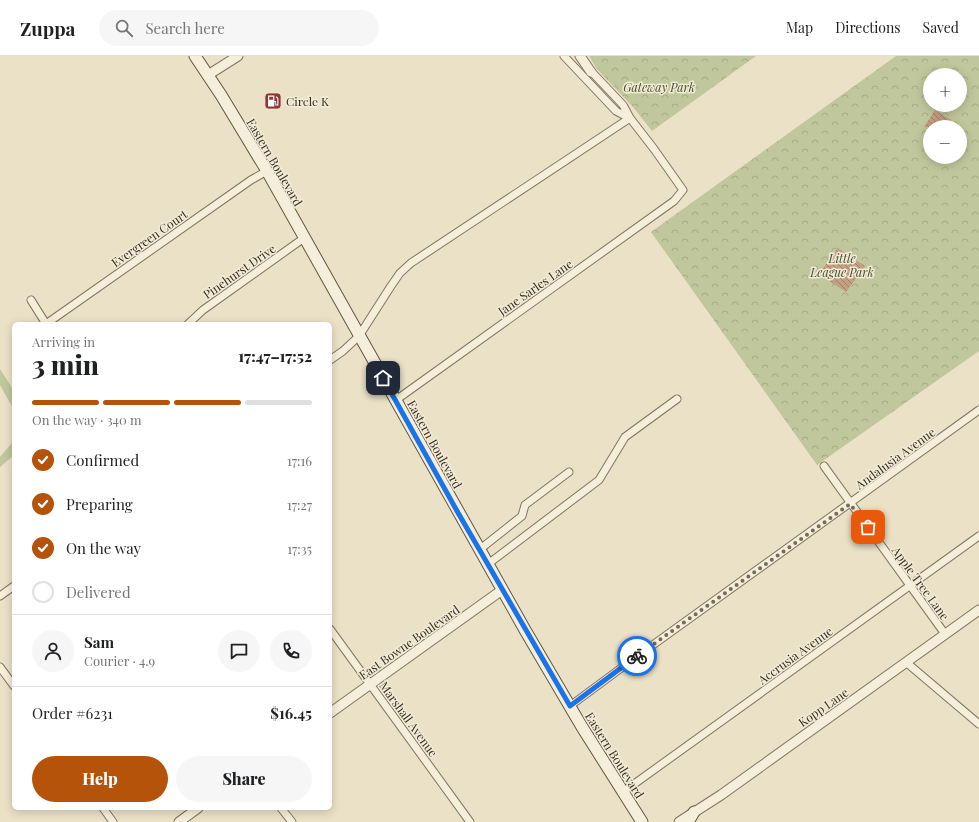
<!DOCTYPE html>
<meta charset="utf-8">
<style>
:root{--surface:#fff;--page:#f6f6f6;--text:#202124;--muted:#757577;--line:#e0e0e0;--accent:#b45309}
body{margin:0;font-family:"Playfair Display",serif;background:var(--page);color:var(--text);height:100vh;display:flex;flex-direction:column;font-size:15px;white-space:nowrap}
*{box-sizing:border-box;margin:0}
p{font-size:13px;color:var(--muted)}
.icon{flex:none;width:22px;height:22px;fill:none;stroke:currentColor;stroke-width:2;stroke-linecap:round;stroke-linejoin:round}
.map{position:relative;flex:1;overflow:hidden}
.sheet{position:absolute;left:12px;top:266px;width:320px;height:488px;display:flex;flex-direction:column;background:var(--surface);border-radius:6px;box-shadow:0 2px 10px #0003}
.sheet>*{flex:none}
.buttons{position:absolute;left:923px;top:12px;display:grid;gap:8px}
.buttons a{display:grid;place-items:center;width:44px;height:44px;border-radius:50%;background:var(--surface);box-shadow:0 2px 10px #0003;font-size:20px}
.pin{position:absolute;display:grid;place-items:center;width:34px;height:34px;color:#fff;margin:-17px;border-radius:8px;box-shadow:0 2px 6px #0006}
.courier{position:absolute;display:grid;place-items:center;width:40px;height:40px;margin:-20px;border:3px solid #1a73e8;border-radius:50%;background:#fff;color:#222;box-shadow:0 1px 5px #0007}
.headline em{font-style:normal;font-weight:800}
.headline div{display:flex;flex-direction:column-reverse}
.headline{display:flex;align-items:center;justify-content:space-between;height:68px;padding:0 20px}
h1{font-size:26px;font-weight:800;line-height:30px}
.bar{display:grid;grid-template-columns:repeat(4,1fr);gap:6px 4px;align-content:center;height:48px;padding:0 20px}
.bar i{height:5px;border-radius:3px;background:var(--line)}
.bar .current{background:var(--accent)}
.bar p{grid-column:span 4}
.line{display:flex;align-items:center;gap:10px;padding:0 20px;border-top:1px solid var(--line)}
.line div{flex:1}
.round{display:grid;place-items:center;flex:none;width:42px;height:42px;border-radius:21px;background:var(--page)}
ol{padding:0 20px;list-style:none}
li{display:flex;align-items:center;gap:12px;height:44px}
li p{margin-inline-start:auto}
li .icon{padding:4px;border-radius:50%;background:var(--accent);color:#fff;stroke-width:4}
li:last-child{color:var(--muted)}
li i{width:22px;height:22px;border:2px solid var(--line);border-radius:50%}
.button{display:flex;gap:8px;margin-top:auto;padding:8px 20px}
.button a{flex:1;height:46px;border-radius:24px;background:var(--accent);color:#fff;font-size:16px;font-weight:800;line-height:46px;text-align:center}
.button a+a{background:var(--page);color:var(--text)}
header{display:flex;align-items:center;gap:24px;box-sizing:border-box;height:56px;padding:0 20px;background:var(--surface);border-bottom:1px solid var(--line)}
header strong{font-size:19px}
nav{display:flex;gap:22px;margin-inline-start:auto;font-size:14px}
.search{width:280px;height:36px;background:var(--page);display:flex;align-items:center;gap:10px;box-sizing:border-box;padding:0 14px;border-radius:22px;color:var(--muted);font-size:15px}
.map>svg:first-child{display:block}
.green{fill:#c0c79c}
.park{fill:url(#park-crowns);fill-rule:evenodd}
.building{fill:url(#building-back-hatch)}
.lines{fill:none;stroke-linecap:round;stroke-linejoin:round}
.minor-casing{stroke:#83745e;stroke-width:9}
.tertiary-casing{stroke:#83745e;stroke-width:11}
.secondary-casing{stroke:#655541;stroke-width:13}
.minor{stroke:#f5eeda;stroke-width:7}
.tertiary{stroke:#f5eeda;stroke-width:9}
.secondary{stroke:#f5eeda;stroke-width:11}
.done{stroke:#746b5a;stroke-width:4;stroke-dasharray:0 7.2}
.route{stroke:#1a73e8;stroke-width:5}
.labels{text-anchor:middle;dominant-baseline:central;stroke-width:3;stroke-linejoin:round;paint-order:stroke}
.park-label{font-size:12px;font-style:italic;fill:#445029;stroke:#f2ebd6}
.poi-label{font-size:12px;fill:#352b20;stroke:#f2ebd6;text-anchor:start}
.street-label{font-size:12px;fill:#352b20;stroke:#f2ebd6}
</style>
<header>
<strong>Zuppa</strong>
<div class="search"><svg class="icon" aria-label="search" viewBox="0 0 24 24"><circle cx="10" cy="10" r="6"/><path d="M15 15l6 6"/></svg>Search here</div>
<nav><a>Map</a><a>Directions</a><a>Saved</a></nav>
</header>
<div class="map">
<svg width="979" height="766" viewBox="0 0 979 766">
<defs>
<pattern id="park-crowns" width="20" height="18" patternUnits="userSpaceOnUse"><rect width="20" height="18" fill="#c0c79c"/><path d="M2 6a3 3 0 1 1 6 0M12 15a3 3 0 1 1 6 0" fill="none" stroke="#a6ab86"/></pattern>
<pattern id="building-back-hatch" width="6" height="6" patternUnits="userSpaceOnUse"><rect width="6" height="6" fill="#c49f81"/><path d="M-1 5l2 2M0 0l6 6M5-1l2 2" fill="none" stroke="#a08269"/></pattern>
</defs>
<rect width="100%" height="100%" fill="#eae1c7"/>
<path class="green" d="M0 313 14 335V354L0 329Z
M14 380V399L0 411V401L11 388Z"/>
<path class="park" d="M589 0H756L652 75 633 51 597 13Z
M896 0H979V295L817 409 651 176ZM930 19H960V49H930ZM930 71H960V101H930Z"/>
<path class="building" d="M935 54 951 64 947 71H924Z
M838 192 865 210 846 236 819 218Z"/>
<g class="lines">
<g class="minor-casing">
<path id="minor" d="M564 0 616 55 629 62
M31 244 46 268
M46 268 251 124 267 115
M188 268 203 254 304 182
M330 304 343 295 359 280 391 230 400 217 411 207 630 62
M396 344 674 145 683 134 654 93 630 62 623 49 589 13
M824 410 945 578
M479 494 522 460 525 449 569 416
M488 508 599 424 625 381 677 343
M0 540 14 530
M330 573 470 766
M907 607 979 668
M0 611 14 630
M570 650 632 604 979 354
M623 736 979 480
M103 752 113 766
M281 752 292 766"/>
</g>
<g class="tertiary-casing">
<path id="tertiary" d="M580 0 591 16
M208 19 238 0
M330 657 502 534
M179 766 198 752
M679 766 721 739 979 554"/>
</g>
<g class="secondary-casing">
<path id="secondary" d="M195 0 221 39 267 115 525 574 582 671 642 766
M688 766 694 756"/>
</g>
<use href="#minor" class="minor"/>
<use href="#tertiary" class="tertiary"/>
<use href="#secondary" class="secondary"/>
</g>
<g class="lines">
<path class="done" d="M637 600 850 448 868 471"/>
<path class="route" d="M383 322 457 455 570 650 637 600"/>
</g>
<defs>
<g id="fuel-square" transform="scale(0.9)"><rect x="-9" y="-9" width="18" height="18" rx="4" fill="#8c3835" stroke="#f2ebd6"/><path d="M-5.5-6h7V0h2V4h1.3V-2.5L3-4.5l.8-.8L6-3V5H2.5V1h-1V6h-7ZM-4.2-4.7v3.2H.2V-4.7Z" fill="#fff"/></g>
</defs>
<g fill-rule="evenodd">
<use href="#fuel-square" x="273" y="45"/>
</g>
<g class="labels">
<g class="park-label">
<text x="659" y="31">Gateway Park</text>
<text x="842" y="202">Little<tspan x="842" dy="14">League Park</tspan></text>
</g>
<g class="poi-label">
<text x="286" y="45">Circle K</text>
</g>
<g class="street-label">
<text transform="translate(275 106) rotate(60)">Eastern Boulevard</text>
<text transform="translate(149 182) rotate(-35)">Evergreen Court</text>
<text transform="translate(239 215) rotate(-35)">Pinehurst Drive</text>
<text transform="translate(535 231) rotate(-35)">Jane Sarles Lane</text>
<text transform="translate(435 388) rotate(61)">Eastern Boulevard</text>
<text transform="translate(895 402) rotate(-36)">Andalusia Avenue</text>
<text transform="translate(921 527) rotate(54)">Apple Tree Lane</text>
<text transform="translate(409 586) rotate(-35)">East Bowne Boulevard</text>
<text transform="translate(795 599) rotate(-36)">Accrusia Avenue</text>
<text transform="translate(823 651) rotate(-35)">Kopp Lane</text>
<text transform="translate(409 663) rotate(54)">Marshall Avenue</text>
<text transform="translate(615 699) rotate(58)">Eastern Boulevard</text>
</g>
</g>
</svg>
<div class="buttons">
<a>+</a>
<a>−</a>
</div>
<div class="pin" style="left:868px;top:471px;background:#ea580c"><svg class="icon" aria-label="bag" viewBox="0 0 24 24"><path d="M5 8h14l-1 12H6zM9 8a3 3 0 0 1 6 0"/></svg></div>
<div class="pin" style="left:383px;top:322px;background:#1f2937"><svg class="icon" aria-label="home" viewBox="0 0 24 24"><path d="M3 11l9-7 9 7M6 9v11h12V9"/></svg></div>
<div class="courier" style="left:637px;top:600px"><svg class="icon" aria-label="bike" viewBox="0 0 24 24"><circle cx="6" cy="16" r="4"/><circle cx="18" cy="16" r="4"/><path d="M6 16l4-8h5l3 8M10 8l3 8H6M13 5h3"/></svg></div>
<section class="sheet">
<div class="headline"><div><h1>3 min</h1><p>Arriving in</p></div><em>17:47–17:52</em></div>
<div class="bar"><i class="current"></i><i class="current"></i><i class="current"></i><i></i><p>On the way · 340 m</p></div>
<ol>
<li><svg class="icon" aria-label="check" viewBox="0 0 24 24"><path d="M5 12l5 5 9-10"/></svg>Confirmed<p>17:16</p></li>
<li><svg class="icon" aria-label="check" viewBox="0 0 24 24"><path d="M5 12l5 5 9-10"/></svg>Preparing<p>17:27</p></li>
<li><svg class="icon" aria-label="check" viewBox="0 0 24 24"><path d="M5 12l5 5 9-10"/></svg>On the way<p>17:35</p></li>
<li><i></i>Delivered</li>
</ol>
<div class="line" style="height:72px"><a class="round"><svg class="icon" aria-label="person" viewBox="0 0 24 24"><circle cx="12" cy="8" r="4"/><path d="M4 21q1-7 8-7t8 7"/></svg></a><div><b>Sam</b><p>Courier · 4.9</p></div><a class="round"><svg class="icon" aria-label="chat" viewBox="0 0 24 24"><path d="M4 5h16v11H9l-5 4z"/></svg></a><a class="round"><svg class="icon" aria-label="phone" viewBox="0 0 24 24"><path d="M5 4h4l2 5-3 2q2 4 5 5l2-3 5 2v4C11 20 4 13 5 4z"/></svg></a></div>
<div class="line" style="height:52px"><div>Order #6231</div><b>$16.45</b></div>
<div class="button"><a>Help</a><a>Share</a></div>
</section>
</div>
